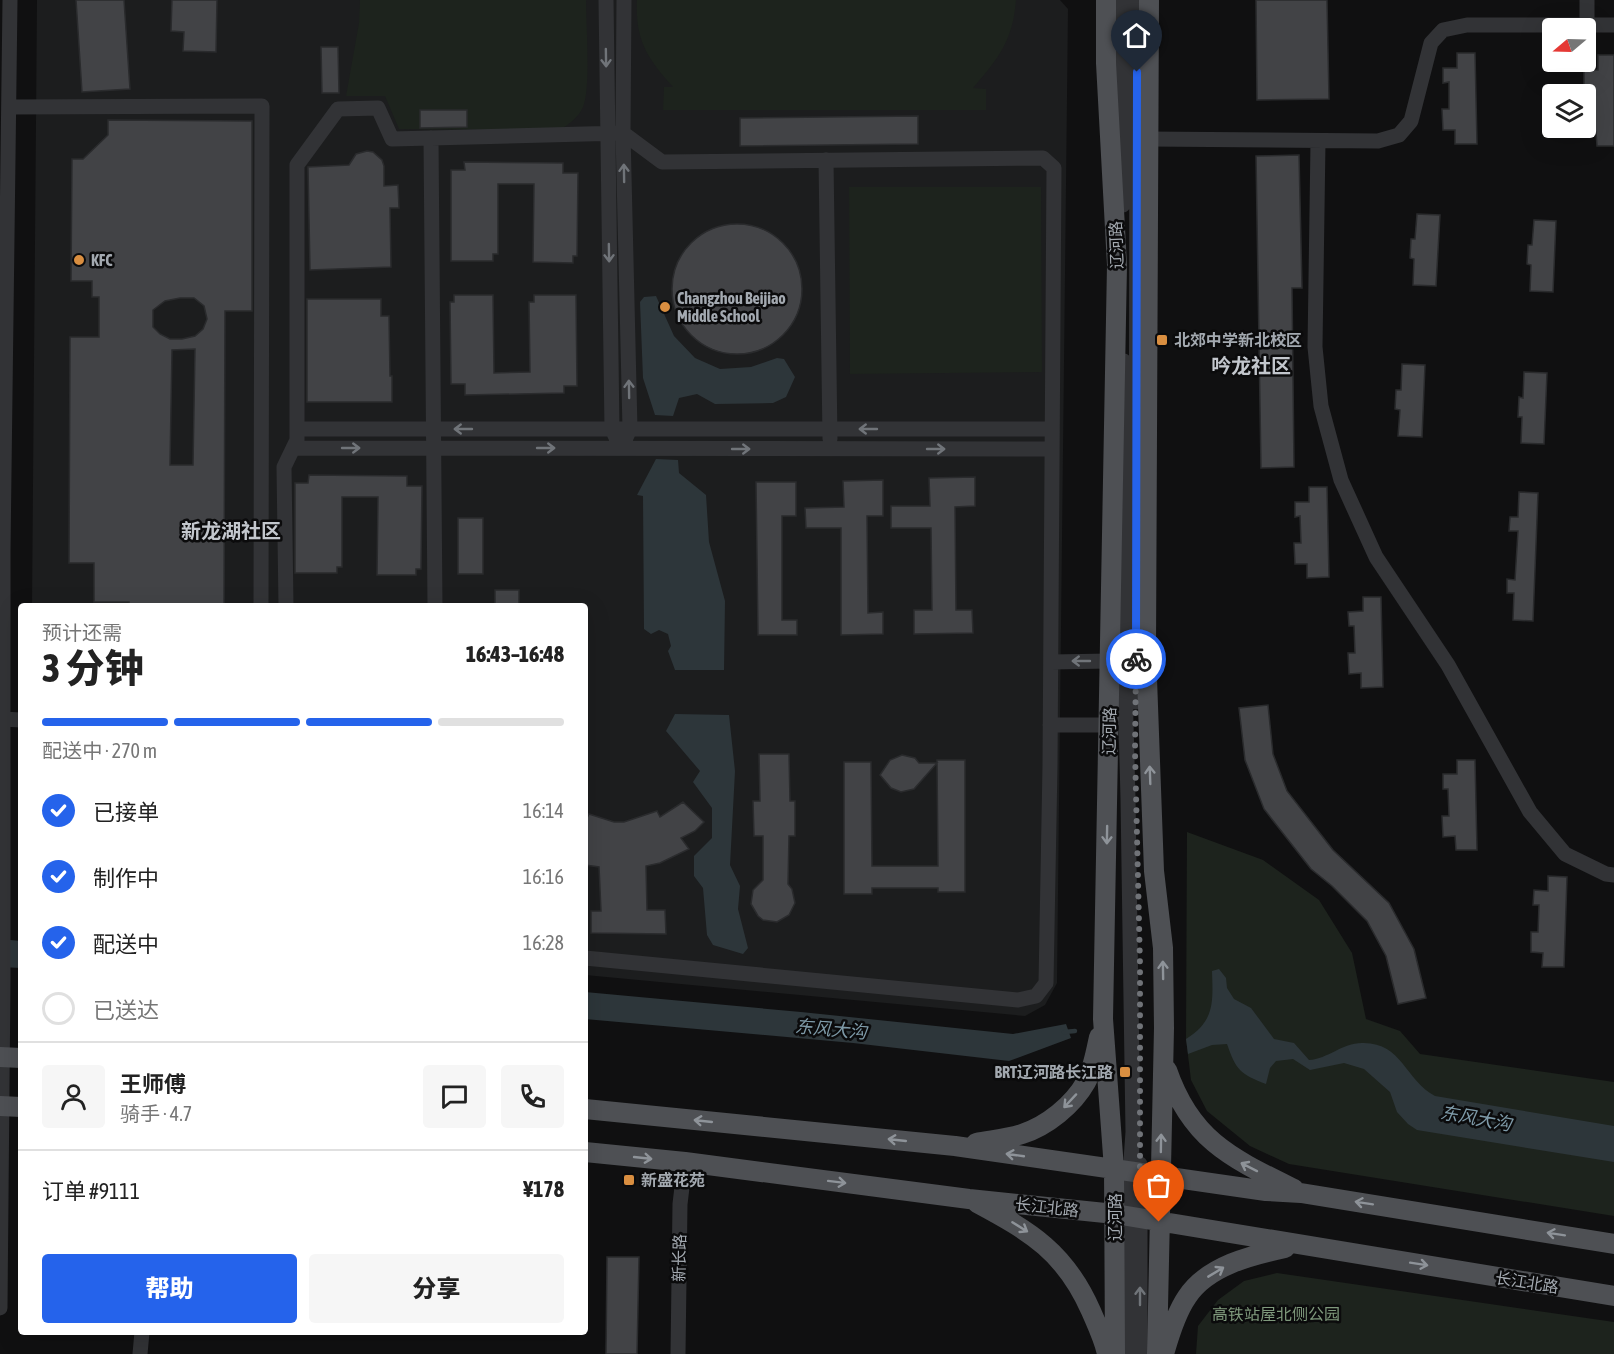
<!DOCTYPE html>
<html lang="zh">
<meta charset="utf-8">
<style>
:root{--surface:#fff;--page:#f6f6f6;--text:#222;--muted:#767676;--line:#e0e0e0;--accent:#2563eb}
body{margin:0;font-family:"Asap Condensed","Noto Sans SC",sans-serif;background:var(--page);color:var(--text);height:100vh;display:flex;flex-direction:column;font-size:22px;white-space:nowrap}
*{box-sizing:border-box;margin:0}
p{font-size:20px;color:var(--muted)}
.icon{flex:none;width:33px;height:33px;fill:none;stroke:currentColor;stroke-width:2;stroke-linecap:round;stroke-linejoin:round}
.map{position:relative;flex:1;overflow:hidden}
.drawer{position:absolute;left:18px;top:603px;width:570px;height:732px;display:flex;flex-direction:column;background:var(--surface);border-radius:6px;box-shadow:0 6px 24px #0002}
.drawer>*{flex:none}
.needle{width:39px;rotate:251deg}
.tools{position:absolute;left:1542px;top:18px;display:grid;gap:12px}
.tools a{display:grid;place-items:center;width:54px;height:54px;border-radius:6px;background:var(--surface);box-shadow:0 6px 24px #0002;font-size:30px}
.pin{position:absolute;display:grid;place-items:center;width:51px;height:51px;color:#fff;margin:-62px -26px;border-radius:50% 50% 50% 0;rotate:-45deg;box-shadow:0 0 6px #0007}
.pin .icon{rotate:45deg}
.courier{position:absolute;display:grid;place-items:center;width:60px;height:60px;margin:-30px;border:4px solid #2563eb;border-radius:50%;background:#fff;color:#222;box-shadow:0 2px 8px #0007}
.summary em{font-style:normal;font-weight:800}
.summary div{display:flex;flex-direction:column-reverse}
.summary{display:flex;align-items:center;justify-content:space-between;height:102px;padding:0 24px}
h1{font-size:39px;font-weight:800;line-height:45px}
.bar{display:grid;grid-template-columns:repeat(4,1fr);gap:9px 6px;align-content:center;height:72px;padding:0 24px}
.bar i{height:8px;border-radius:4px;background:var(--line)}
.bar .current{background:var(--accent)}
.bar p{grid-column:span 4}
.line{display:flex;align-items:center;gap:15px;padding:0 24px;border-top:2px solid var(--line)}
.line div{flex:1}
.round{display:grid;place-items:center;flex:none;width:63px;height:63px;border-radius:6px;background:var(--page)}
ol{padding:0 24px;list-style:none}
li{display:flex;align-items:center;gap:18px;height:66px}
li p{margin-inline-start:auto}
li .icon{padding:6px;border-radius:50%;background:var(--accent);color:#fff;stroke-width:4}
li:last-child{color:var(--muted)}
li i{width:33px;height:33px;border:3px solid var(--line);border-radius:50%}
.button{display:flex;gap:12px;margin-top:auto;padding:12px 24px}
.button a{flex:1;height:69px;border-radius:6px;background:var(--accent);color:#fff;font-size:24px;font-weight:800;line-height:69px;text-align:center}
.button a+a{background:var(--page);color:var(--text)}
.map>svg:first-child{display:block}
.built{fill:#1c1d1e}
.green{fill:#1d231d}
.water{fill:#2d363a}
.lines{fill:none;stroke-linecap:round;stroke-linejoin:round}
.stream{stroke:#2d363a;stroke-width:4.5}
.building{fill:#424346;stroke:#2a2b2d;stroke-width:1.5;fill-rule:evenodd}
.minor{stroke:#323336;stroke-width:15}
.major{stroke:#4e5054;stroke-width:20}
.oneway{stroke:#707479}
.oneway2{stroke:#8e9399}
.done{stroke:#707378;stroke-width:6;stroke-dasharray:0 10.8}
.route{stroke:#2563eb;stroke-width:8}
.poi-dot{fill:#d98e40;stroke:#0b0b0c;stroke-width:2}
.labels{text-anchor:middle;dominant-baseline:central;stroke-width:5;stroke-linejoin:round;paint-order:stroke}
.street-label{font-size:16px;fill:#a3a9b0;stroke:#0b0b0c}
.poi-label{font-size:16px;font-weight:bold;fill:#a3a9b0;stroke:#0b0b0c;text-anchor:start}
.park-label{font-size:16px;fill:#7f997c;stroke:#0b0b0c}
.water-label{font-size:18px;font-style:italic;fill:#7e9aa8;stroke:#0b0b0c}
.quarter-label{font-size:20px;font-weight:bold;fill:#c3c7cd;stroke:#0b0b0c}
</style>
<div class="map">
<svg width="1614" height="1354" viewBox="0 0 1614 1354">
<rect width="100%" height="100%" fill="#101011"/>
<path class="built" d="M37 0H1060L1068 9 1057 983 1045 1005 1025 1016 585 975V606H32Z"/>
<path class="green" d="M360 0H586C586 23 591 89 583 107 579 117 569 124 560 130L399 129 385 96H346L359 23Z
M637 0H1016C1013 40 999 58 973 88L986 89V110H663L664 87H673C647 58 635 40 637 0Z
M849 187H1041L1042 372 850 374Z
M1187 832 1263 860 1319 900 1352 953 1366 1019 1400 1031 1420 1054 1614 1082V1216L1289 1164 1250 1146 1207 1111 1191 1080 1186 1039Z
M1277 1273 1614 1322V1354H1196L1198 1326 1218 1300 1244 1281Z"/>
<path class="water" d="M656 296 674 336 695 358 720 369 751 367 777 358 784 359 795 377 786 397 773 403 715 404 697 394 679 398 673 416 655 415 643 378 640 302 644 297Z
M656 459 678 460 679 473 706 495 709 542 725 601 724 670H675L668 651 671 646 668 634 659 630 651 634 644 629 643 496 637 495Z
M675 714 729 715 735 771 730 865 740 886 738 909 748 948 743 954 713 945 707 935 703 888 694 876V856L712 838V808L693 782 700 771 666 731Z
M0 939 21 941V968L0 967Z
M1219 969 1226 978 1227 988 1234 999 1251 1008 1274 1039 1294 1043 1309 1060C1328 1059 1342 1043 1362 1043 1402 1042 1405 1080 1435 1096L1614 1126V1162L1417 1130 1408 1124 1397 1112 1390 1092 1364 1069 1344 1063 1310 1070 1293 1059 1276 1061 1270 1068 1266 1084C1240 1074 1236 1070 1227 1044L1212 1045 1188 1054 1186 1039C1215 1021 1213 1002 1212 971Z
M585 992 801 1012 1013 1034 1066 1024 1071 1038 1009 1061 853 1043 585 1019Z"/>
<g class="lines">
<path class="stream" d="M1064 1032 1075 1031"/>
</g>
<path class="building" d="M76 0H124L130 89 82 92Z
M172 0H217L216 52 183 51 184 32 171 31Z
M1256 0H1327L1329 99 1257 100Z
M321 47H338L339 93H322Z
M1457 53H1475L1477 144H1455V130H1443L1442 109H1449V82L1443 83V68H1457Z
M1598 55H1614V146H1597L1596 132H1586V112L1590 111 1589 85H1584V70H1598Z
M420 110H467V127L420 128Z
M918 116V144L740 146V118Z
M108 120 252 121V311H225L224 606H129V602H94V563H69L70 337H99V297H92V281H71L72 159H83L108 135ZM180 298H194L204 306 207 319 203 329 195 336 182 339H170L160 334 153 327V310L165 301ZM195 349 193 465H170L172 350Z
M367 151 373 152 382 160 384 166V186L398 185 399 208H390L391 267 310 270 308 167 349 165 356 154Z
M1299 155 1302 288H1292L1294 467 1261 468 1256 156Z
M464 162 563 163V173H578L577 256H573V263L533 262 534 184H498V254H493V261H451V170H465Z
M1417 214 1440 215 1436 286 1413 285 1414 259 1410 258 1411 239H1415Z
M1534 220 1556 221 1553 292 1530 291 1531 265 1527 264 1528 245H1532Z
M672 289a65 65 0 1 1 130 0a65 65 0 1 1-130 0Z
M454 295H493L494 373 530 372 529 302H534V295H576L577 386H564V393L465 395V384H451L450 302H454Z
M307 299H381V316H389L390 376H392V402H307Z
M1402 364 1425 365 1422 437 1398 436 1400 410 1395 409 1396 390H1401Z
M1524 372 1547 373 1544 444 1521 443 1522 417H1518L1519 397 1523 398Z
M309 475 407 476V486H422L421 569H416V575H377L378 497H342V567H337V573H295V483H308Z
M975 477V506L955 507 956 610H972L973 633 914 634V610H932L931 528H891V506H930L929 478Z
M883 480V516H867L868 613 883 612V634L841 635V528H806L805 508 844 507 843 481Z
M756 482H796V516H782V620H797V635H758Z
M1309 487H1327L1329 577 1307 578V564H1295L1294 543H1301L1300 516 1295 517V502H1309Z
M1519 492 1538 493 1533 621 1513 620 1514 593H1507V579L1515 580 1518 531H1509L1510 517H1518Z
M458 518H483V574H458Z
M495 590H519V606H495Z
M1363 597H1381L1383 687 1361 688V673L1349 674 1348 653H1355L1354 626H1349L1348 612 1363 611Z
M1268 705 1273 754 1287 791 1333 850 1389 903 1414 949 1426 998 1398 1004 1386 956 1367 921 1332 886 1311 869 1264 809 1245 760 1239 708Z
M759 754H789L790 801H795V836H789L788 884 792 889 795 903 789 915 777 922 763 920 758 916 751 904 753 890 763 880V836H754L753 801H760Z
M902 755 915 758 919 763H937L914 789 901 792 891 788 880 775 890 760Z
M937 760H965V892H938V888H872V894H844V762H871L872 866H938Z
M1457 760H1475L1477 850H1456L1455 836 1443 837 1442 816H1449L1448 789H1443V774H1457Z
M683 802 704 822 695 831 681 838 689 849 660 863 646 866 647 910H665L666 934 591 933V911H601L599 867 585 865V822L589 814 614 822H624L657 811 660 817Z
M1548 876 1567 877 1564 967H1542L1543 953 1531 952V932H1538L1539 905H1533L1534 890 1548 891Z
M607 1257H639L637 1354H606Z"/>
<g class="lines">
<path class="minor" d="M606 0 612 429 621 448 630 429 623 133 624 0
M1122 0 1123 205
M1587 0V25
M9 107 262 106 261 606
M431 138 435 606
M1148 139 1378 141 1399 135 1411 121 1431 43 1443 30 1467 25H1614
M1318 142 1315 347 1321 406 1341 480 1376 557 1448 665 1530 812 1565 854 1606 874 1614 875
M826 160 830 439
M1124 361V648L1128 798 1133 1132 1127 1216 1126 1354
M297 429H1052
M293 448 1052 449
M286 606 284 467 297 440V165L338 109 378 108 392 139 623 133 662 162 1043 158 1054 168 1050 765 1046 983 1036 996 1018 1000 585 958
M1051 662 1110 661
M1136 702 1137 0
M3 719 21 720
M1050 725H1109
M0 1308 3 979V551L10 0
M140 1354 142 1332
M678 1354 680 1204 685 1162
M1140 1354V1164"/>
<path class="major" d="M1106 0V63L1117 265 1103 1019 1114 1169 1115 1354
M1149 0 1146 651 1154 871 1163 948 1164 1028 1157 1354
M0 1057 21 1058
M1167 1070C1191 1140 1231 1158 1294 1189
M0 1106 21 1107
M585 1109 955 1146 1266 1191 1301 1193 1614 1244
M976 1143C991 1140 1007 1139 1022 1134 1047 1126 1073 1105 1086 1082 1093 1069 1096 1051 1099 1037
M585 1152 685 1162 969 1199 1115 1214 1614 1296
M977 1203C1031 1232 1065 1252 1091 1311 1097 1325 1104 1339 1107 1354
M1164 1354C1169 1336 1176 1313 1187 1297 1207 1266 1252 1255 1285 1248"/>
</g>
<defs><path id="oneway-shaft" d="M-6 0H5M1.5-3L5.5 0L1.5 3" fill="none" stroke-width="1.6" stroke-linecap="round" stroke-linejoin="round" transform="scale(1.5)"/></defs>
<g class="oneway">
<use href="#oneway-shaft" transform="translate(606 58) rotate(89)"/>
<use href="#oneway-shaft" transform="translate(624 173) rotate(-91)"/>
<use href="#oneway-shaft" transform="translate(609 253) rotate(89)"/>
<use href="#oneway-shaft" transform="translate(629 389) rotate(-91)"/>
<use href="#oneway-shaft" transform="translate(463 429) rotate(180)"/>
<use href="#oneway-shaft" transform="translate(868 429) rotate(180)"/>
<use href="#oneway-shaft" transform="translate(351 448)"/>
<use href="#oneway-shaft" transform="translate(546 448)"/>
<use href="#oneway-shaft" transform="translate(741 449)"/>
<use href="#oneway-shaft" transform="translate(936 449)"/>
<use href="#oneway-shaft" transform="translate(1081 661) rotate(180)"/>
<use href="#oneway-shaft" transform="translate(1140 1296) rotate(-90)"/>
</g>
<g class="oneway2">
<use href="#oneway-shaft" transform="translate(1150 775) rotate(-92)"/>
<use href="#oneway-shaft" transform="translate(1107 835) rotate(91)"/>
<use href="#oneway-shaft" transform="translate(1163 970) rotate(-91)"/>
<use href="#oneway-shaft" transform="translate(1070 1101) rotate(133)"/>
<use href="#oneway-shaft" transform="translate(703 1121) rotate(-174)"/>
<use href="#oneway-shaft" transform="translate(897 1140) rotate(-174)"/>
<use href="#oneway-shaft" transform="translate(1161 1143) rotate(-89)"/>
<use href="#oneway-shaft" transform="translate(1015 1155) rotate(-172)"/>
<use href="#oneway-shaft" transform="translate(643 1158) rotate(6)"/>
<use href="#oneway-shaft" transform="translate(1249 1167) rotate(-153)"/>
<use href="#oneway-shaft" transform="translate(837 1182) rotate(7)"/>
<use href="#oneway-shaft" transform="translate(1364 1203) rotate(-171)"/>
<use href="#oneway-shaft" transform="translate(1020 1227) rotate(32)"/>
<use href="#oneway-shaft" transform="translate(1556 1234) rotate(-171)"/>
<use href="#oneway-shaft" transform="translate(1419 1264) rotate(9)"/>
<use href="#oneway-shaft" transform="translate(1216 1272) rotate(-31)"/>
</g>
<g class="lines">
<path class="done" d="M1136 659 1135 751 1140 965V1173L1160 1176 1159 1222"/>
<path class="route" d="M1136 659 1137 72"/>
</g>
<g class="poi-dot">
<circle cx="79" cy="260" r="6"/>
<circle cx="665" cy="307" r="6"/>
<rect x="1156" y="334" width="12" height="12" rx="3"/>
<rect x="1119" y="1066" width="12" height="12" rx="3"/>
<rect x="623" y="1174" width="12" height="12" rx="3"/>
</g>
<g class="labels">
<g class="street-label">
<text transform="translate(1116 245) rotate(-92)">辽河路</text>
<text transform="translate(1109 731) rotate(-89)">辽河路</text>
<text transform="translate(1047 1207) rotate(6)">长江北路</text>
<text transform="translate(1115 1217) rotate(-90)">辽河路</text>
<text transform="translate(679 1258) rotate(-89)">新长路</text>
<text transform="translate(1527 1282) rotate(9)">长江北路</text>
</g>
<g class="poi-label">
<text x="91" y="260">KFC</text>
<text x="677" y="298">Changzhou Beijiao<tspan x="677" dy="18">Middle School</tspan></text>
<text x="1174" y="340">北郊中学新北校区</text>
<text x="1113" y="1072" text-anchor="end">BRT辽河路长江路</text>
<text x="641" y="1180">新盛花苑</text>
</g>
<g class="park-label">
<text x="1276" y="1314">高铁站屋北侧公园</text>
</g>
<g class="water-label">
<text transform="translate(831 1029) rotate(5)">东风大沟</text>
<text transform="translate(1476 1118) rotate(10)">东风大沟</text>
</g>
<g class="quarter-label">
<text x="1251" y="365">吟龙社区</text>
<text x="231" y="530">新龙湖社区</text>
</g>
</g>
</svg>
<div class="tools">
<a><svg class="needle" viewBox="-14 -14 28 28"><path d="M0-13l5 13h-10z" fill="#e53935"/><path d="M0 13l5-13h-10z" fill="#767676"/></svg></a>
<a><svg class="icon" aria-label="layers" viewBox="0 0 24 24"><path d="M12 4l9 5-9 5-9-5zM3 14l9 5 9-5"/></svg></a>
</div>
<div class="pin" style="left:1159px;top:1222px;background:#ea580c"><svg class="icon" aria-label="bag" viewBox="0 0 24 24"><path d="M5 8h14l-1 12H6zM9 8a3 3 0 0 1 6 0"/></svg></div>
<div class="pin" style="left:1137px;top:72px;background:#1f2937"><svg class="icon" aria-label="home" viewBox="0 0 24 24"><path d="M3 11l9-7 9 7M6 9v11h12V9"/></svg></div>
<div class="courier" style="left:1136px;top:659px"><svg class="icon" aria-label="bike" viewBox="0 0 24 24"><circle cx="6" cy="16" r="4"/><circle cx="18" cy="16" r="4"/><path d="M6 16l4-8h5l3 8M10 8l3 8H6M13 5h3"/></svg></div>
<section class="drawer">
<div class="summary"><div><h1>3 分钟</h1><p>预计还需</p></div><em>16:43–16:48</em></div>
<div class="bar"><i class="current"></i><i class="current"></i><i class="current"></i><i></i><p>配送中 · 270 m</p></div>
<ol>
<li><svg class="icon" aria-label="check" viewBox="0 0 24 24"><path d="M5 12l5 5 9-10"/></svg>已接单<p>16:14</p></li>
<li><svg class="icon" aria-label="check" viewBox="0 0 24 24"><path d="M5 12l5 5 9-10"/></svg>制作中<p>16:16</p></li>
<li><svg class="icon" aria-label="check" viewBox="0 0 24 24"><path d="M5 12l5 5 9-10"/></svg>配送中<p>16:28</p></li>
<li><i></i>已送达</li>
</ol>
<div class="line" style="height:108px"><a class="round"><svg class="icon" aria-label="person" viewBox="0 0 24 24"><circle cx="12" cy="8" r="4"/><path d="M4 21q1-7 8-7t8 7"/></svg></a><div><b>王师傅</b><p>骑手 · 4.7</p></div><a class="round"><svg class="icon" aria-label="chat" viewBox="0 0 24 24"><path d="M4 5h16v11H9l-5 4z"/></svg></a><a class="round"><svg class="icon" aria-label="phone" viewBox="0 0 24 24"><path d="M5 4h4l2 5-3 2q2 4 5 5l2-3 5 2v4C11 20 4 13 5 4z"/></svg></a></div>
<div class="line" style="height:78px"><div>订单 #9111</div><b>¥178</b></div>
<div class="button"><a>帮助</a><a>分享</a></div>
</section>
</div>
